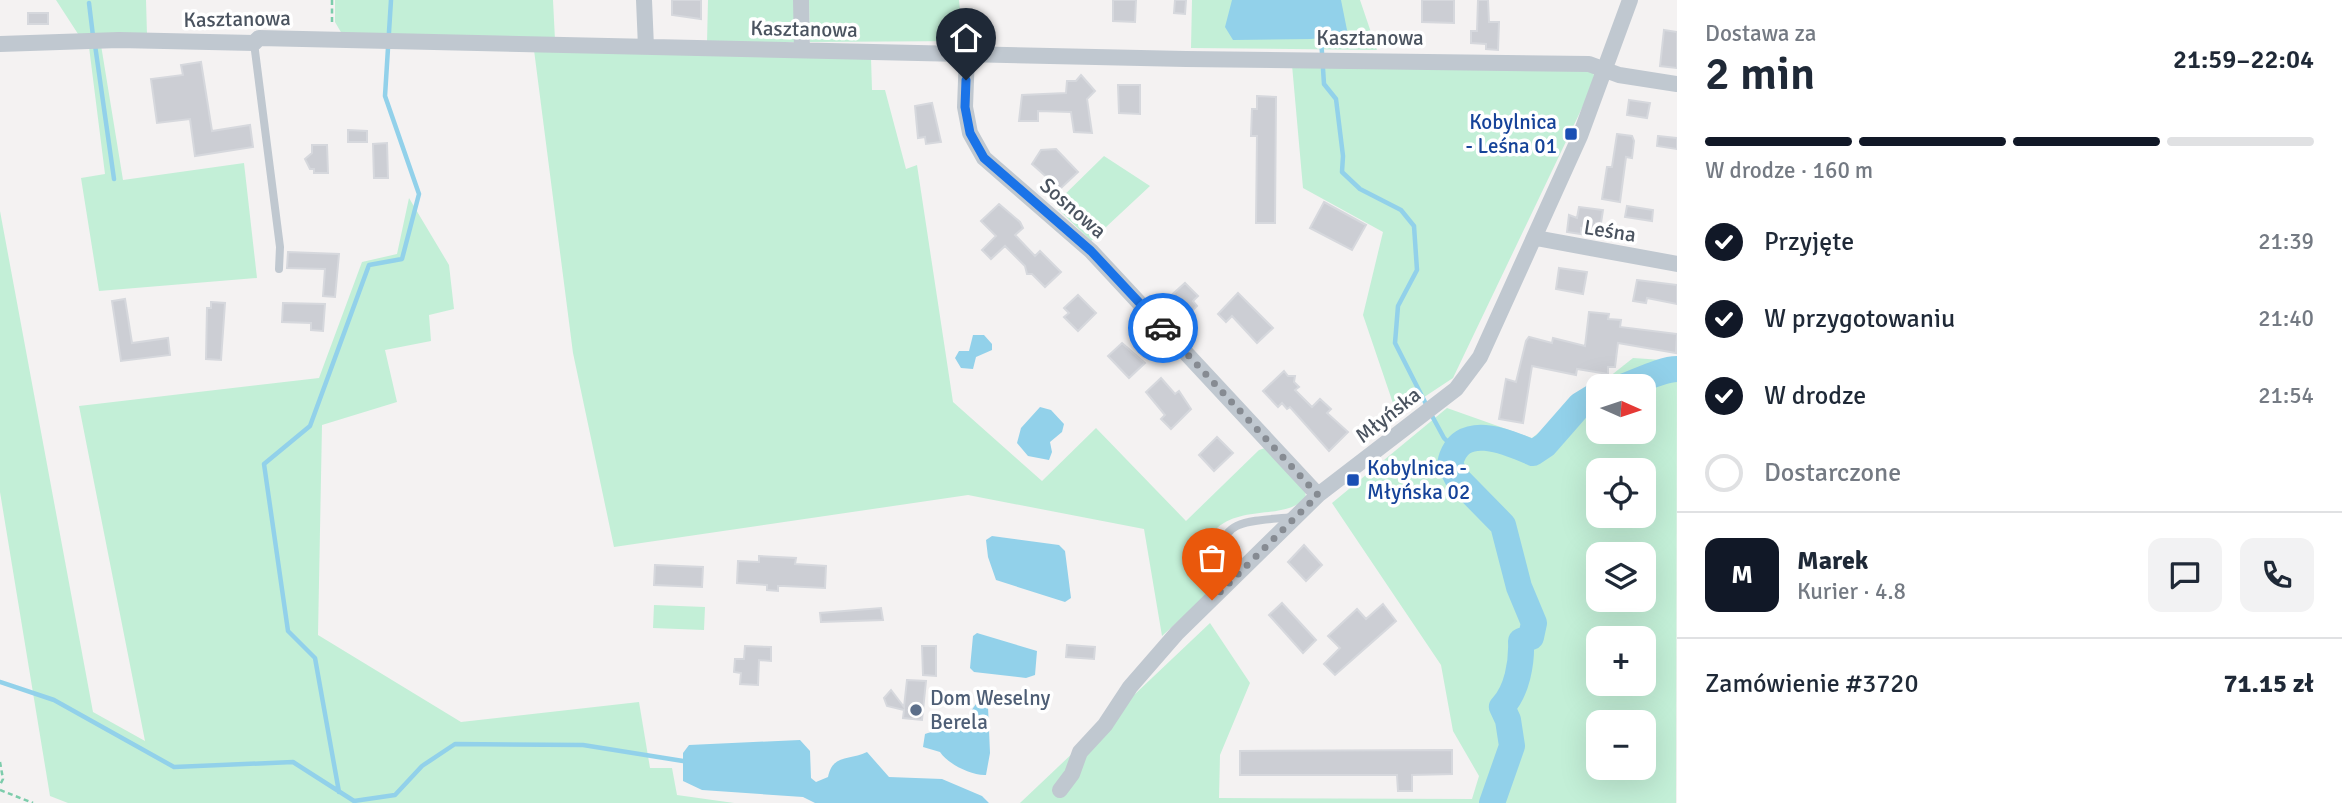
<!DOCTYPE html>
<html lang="pl">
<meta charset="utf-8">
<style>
:root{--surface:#fff;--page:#f2f2f3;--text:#1f2937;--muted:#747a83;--line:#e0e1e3;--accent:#111827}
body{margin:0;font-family:Signika,sans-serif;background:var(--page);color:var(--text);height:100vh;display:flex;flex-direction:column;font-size:26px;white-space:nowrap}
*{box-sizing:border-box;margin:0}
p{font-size:23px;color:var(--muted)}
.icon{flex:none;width:38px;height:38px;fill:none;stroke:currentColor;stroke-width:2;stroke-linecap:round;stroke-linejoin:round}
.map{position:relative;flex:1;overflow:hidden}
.panel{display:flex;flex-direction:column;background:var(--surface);width:665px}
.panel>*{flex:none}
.needle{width:46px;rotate:93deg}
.buttons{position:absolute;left:1586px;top:374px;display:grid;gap:14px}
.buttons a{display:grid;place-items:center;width:70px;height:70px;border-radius:14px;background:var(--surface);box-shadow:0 7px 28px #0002;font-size:35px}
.pin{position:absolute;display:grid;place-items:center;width:60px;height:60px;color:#fff;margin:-72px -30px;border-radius:50% 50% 50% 0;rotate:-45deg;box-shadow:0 0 7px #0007}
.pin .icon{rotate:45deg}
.courier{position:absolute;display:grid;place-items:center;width:70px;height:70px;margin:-35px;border:5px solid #1a73e8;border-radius:50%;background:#fff;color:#222;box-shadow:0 2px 9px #0007}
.overview em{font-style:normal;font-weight:600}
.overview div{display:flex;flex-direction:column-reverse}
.overview{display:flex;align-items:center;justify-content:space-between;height:119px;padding:0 28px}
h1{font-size:46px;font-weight:600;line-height:52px}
.bar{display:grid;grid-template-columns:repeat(4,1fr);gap:10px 7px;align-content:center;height:84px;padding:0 28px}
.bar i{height:9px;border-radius:5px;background:var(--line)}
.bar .on{background:var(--accent)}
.bar p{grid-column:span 4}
.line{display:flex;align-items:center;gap:18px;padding:0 28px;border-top:2px solid var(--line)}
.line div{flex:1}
.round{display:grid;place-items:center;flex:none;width:74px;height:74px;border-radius:14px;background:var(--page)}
ol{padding:0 28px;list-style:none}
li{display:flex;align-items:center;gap:21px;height:77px}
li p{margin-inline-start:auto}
li .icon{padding:7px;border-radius:50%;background:var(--accent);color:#fff;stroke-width:4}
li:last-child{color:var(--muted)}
li i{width:38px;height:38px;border:4px solid var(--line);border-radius:50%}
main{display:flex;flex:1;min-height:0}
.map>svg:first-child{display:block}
.green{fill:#c3efd7;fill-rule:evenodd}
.water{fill:#92d1ea}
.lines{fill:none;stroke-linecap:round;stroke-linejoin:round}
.stream{stroke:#92d1ea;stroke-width:4.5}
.river{stroke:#92d1ea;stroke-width:26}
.building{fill:#ccced4;stroke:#d6d8dd;stroke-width:2}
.path{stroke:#7cccab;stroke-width:2.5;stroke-dasharray:5 3.5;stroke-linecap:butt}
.service{stroke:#c0c8d0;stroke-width:8}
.minor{stroke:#c0c8d0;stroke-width:16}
.done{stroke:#868b92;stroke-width:7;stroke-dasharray:0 12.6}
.route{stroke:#1a73e8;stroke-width:9}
.transit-dot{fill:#1a4fb4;stroke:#fff;stroke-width:2.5}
.service-dot{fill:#5c6f8a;stroke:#fff;stroke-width:2.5}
.labels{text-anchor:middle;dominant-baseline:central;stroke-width:7;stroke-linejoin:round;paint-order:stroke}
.street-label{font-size:21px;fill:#4a535f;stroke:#fff}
.transit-label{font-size:21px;fill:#164399;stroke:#fff;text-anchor:end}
.service-label{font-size:21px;fill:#4e5e75;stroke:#fff;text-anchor:start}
</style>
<main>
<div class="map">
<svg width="1677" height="803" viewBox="0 0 1677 803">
<rect width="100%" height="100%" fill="#f4f2f2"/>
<path class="green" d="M56 0H146L147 35 80 37Z
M335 0H553L555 40 342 34 335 22Z
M708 0H795L796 42 707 43Z
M809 0H959L963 41 810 42Z
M1192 0H1360L1377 50 1191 48Z
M101 45 123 180 244 163 257 278 99 291 81 178 105 174 89 47Z
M534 50 871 58 872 90H885L906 169 917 165 953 402 1042 481 1096 428 1186 521 1259 450 1265 448 1305 490 1306 498C1284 520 1244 505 1217 528 1213 548 1216 559 1233 571L1162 636 1144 529 968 495 614 547 573 353Z
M1292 65 1592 71 1594 75 1593 85 1453 378 1397 415 1363 315 1383 232 1303 188Z
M1104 156 1150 186 1091 241 1054 205Z
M409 198 449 265 454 309 429 315 431 341 385 350 397 402 322 425 318 635 461 722 639 702 650 768H672L677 795 734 803H68L50 796 0 492V211L93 712 145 741 79 406 319 378 362 262 397 254Z
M1633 358 1677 361 1676 803H1020L1210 623 1250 683 1220 755 1219 798 1472 799 1479 776 1453 731 1441 665 1332 503 1447 408 1532 438ZM1598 387H1643V432H1598ZM1598 471H1643V516H1598ZM1598 555H1643V600H1598ZM1598 639H1643V684H1598ZM1598 723H1643V768H1598Z
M654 605 705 607 704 630 653 628Z"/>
<path class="water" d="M1232 0H1341L1348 35 1311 39 1233 40 1225 27Z
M973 335H984L992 344V350L976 357 973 369 961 368 955 358 959 351H969Z
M1040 407 1051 410 1064 424 1062 432 1050 442 1052 452 1049 460 1028 456 1017 443 1021 428Z
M992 536 1059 545 1065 551 1071 598 1065 602 996 580 988 557 986 540Z
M977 633 1037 651 1035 675 1026 678 974 672 970 668 973 636Z
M978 701H984L988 707 990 753 986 775C972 776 948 764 940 752L923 747 925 734C941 728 957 735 972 723L971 711Z
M800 740 810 751 811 778 816 782 828 777C833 753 850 761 867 752L889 777 942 779 982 796 989 803H815L803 797 702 790 683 781V753L689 745Z"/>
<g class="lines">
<path class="stream" d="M89 3 93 36
M1321 38 1324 84 1336 99 1343 156 1342 172 1360 189 1401 210 1414 226 1417 270 1398 306 1395 343 1427 406
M95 45 114 179
M1431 414 1444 438 1457 451
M0 682 54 700 174 767 293 762 354 801 395 795 422 766 455 744 583 745 683 761
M339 792 315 658 288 631 264 464 310 426 369 265 402 259 419 194 385 96 391 0"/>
<path class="river" d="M1622 387C1639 381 1662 369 1677 369
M1492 803 1512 746 1508 720 1502 707C1517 691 1522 663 1521 641L1531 637 1534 623 1519 587 1503 525 1457 478 1450 464C1459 420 1508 442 1533 453L1545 445 1580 405 1598 394"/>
</g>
<path class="building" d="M672 0H701V19L672 15Z
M1113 0H1136L1135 22 1113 21Z
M1175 0H1186L1185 14 1174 13Z
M1422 0H1454V23L1422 22Z
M1478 0H1488L1489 22H1499L1498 50 1486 49V44L1471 43V31H1477Z
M28 13H48V24H28Z
M1664 30 1677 32V68L1660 66Z
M201 62 212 131 250 125 253 147 195 156 190 119 157 123 151 79 183 75 181 65Z
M1081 75 1095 91 1087 99 1092 133 1074 132 1071 112 1038 111V121H1019L1022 95 1066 93 1067 81H1076Z
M1118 85H1140V114L1119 113Z
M1257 96 1276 97 1275 223H1256L1257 136H1251L1252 109H1257Z
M1629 100 1650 103 1647 118 1627 115Z
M932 103 941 142 926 144 925 137 918 138 915 106Z
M348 130 367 131V142H348Z
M1617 134 1632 136 1634 141 1632 158 1626 157 1620 202 1602 199 1607 167H1612Z
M1658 136 1677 138V149L1657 146Z
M387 143 388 178H374L373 144Z
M312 145H327L328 173H314V169H310L305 159 312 153Z
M1056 149 1078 172 1060 189 1032 164 1041 150Z
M1324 202 1366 225 1352 250 1310 228Z
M999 204 1020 222 1023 228 1015 235 1035 256 1040 251 1061 272 1045 287 1032 274H1027L1025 266 1005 246 991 259 982 250 996 236 981 221Z
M1627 206 1653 210 1652 221 1625 217Z
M1579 207 1603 210 1601 223H1596L1595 230 1581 228V234L1567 232 1569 215 1577 218Z
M288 252 339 254 335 297 323 296 325 269 287 268Z
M1559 268 1587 272 1583 294 1556 289Z
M1637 280 1677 285V304L1647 298 1646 303 1633 301Z
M1185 283 1198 296 1193 301 1197 306 1184 319 1166 300Z
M1238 293 1273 328 1257 343 1232 316 1226 322 1218 314Z
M1078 295 1096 313 1078 331 1064 317 1069 313 1064 308Z
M125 299 132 343 168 338 170 355 121 361 112 301Z
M211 302 225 303 221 360 206 359 207 308H211Z
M283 303 325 304 323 331 311 330V323L282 322Z
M1589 312 1609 314 1608 319 1621 320 1620 327 1677 334 1676 353 1618 343 1615 367H1608V374L1577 369 1576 375 1532 366 1523 423 1499 419 1506 379 1516 382 1526 341 1529 337 1552 343 1553 338 1585 346Z
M1122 343 1145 363 1129 378 1108 356Z
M1284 371 1288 376H1295L1294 382 1299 387 1295 390 1312 407 1320 399 1331 409 1327 413 1348 432 1329 451 1290 407 1287 409 1282 403 1278 407 1263 391Z
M1161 378 1175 394 1179 391 1191 409 1171 429 1161 419 1165 415 1146 392Z
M1217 437 1233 453 1214 471 1199 455Z
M1304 545 1322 565 1306 581 1288 562Z
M759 556 796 558 795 564 826 566 825 588 784 586H778V591L767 590V585L737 583 738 561 759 562Z
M655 565 703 567 702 587 654 585Z
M1282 603 1316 640 1303 653 1269 615Z
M1383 604 1396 621 1335 675 1324 664 1340 648 1328 636 1357 609 1366 619Z
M881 608 883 620 821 622 820 613Z
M1067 645 1095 647 1094 659 1066 657Z
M745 646 771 647V661L759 660 758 685 740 684 741 673 734 672 735 659H744Z
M922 646H936V676L923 675Z
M907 680 926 681 922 720 903 718 904 710 887 706 884 698 891 690 904 707Z
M1452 750V774L1412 775V791H1398L1397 775H1240V751Z"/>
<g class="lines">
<path class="path" d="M332 0V25
M0 762 3 779 0 785
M0 790 33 803"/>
<path class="service" d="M254 43 280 247 279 269
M1243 566 1226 557C1213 516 1265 521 1293 517"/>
<path class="minor" d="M644 0 646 47
M801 0 802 50
M0 44 119 40 254 43 259 38 1186 59 1589 64 1619 75 1677 84
M967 54 965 107 970 133 984 158 1091 251 1318 495
M1536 238 1677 264
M1060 790 1072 774 1080 752 1105 725 1130 687 1177 633 1318 495 1456 389 1480 357 1580 136 1630 0"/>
</g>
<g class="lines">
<path class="done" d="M1163 328 1318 495 1212 600"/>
<path class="route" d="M966 80 965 107 970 133 984 158 1091 251 1163 328"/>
</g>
<g class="transit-dot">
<rect x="1564" y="127" width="14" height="14" rx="3.5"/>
<rect x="1346" y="473" width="14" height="14" rx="3.5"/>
</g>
<circle class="service-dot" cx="916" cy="710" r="7"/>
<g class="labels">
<g class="street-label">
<text transform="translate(237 19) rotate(-1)">Kasztanowa</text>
<text transform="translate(804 29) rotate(1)">Kasztanowa</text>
<text x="1370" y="38">Kasztanowa</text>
<text transform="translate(1073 208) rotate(41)">Sosnowa</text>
<text transform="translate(1610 231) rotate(9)">Leśna</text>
<text transform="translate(1388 415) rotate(-38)">Młyńska</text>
</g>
<g class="transit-label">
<text x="1557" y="122">Kobylnica<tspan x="1557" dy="24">- Leśna 01</tspan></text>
<text x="1367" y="468" text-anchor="start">Kobylnica -<tspan x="1367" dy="24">Młyńska 02</tspan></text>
</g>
<g class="service-label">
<text x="930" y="698">Dom Weselny<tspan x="930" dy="24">Berela</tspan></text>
</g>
</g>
</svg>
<div class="buttons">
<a><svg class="needle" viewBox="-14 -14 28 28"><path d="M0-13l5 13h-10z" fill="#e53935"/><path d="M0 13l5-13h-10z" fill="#747a83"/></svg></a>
<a><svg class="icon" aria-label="locate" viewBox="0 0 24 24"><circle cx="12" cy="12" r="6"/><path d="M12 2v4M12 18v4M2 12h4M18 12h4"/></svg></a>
<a><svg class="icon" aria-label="layers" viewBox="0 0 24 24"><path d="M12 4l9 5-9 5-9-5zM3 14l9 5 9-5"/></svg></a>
<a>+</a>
<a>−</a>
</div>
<div class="pin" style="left:1212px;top:600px;background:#ea580c"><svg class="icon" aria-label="bag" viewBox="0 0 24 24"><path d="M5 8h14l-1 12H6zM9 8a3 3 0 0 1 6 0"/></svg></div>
<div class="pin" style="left:966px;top:80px;background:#1f2937"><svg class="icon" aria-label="home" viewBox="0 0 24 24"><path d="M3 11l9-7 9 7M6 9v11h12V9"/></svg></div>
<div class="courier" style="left:1163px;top:328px"><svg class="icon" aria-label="car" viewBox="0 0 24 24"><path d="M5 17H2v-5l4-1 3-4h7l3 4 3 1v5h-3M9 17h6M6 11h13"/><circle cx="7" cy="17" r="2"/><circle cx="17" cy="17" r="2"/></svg></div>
</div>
<section class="panel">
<div class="overview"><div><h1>2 min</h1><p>Dostawa za</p></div><em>21:59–22:04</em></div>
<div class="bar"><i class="on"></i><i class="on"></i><i class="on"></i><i></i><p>W drodze · 160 m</p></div>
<ol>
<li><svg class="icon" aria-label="check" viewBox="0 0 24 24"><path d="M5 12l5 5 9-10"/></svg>Przyjęte<p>21:39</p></li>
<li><svg class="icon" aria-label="check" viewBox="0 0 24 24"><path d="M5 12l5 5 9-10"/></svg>W przygotowaniu<p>21:40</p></li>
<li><svg class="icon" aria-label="check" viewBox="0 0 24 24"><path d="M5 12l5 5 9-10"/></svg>W drodze<p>21:54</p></li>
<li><i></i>Dostarczone</li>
</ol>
<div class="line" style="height:126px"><b class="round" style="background:var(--accent);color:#fff">M</b><div><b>Marek</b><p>Kurier · 4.8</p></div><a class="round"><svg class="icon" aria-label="chat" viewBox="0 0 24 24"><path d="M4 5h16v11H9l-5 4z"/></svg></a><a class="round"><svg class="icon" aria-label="phone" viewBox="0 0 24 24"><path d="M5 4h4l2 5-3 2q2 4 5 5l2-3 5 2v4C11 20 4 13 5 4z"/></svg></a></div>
<div class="line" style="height:91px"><div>Zamówienie #3720</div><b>71.15 zł</b></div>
</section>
</main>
